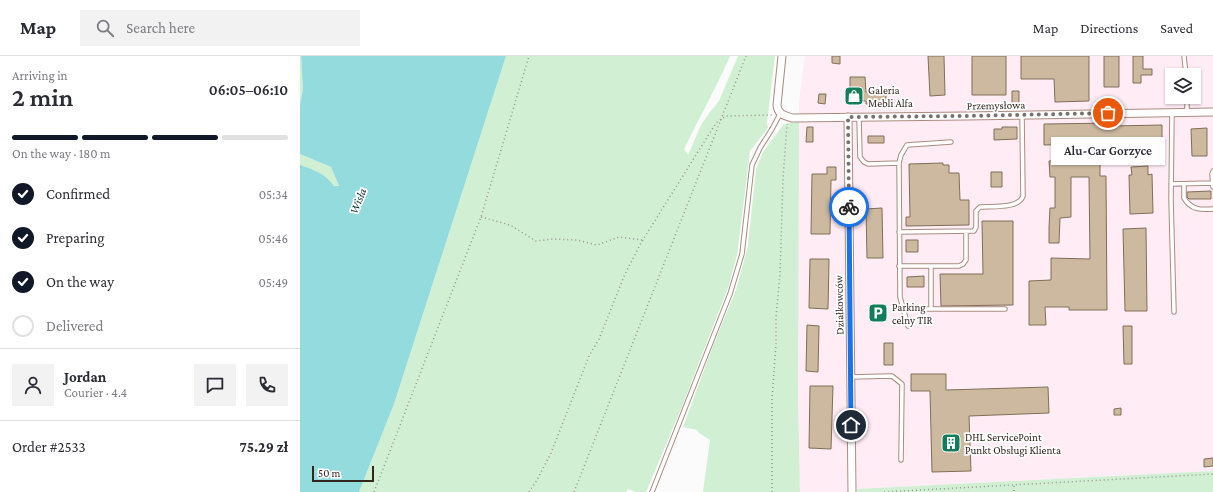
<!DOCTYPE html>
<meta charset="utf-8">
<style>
:root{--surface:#fff;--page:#f2f2f3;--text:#2b2b33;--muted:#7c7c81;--line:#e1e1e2;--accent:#111827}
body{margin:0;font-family:"Crimson Pro",serif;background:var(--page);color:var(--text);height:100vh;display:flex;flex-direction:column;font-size:15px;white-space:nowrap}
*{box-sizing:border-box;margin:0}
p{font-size:13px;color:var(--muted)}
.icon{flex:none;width:22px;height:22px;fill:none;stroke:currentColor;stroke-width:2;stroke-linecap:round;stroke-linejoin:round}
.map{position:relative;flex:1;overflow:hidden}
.drawer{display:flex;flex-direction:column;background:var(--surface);width:300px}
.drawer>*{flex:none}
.fabs{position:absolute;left:865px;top:12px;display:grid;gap:8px}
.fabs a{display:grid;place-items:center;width:36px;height:36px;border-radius:0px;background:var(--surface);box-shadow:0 1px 3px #0004;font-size:20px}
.scale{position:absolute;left:12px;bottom:10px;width:62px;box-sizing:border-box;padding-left:4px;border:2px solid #322621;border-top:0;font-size:11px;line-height:14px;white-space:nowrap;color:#322621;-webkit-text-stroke:3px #fff;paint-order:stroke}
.pin{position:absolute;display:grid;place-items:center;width:34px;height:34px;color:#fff;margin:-17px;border:2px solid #fff;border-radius:50%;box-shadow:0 1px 4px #0007}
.courier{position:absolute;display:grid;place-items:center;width:40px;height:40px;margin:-20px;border:3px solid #1a73e8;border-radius:50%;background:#fff;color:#222;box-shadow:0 1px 5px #0007}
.bubble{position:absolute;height:28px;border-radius:0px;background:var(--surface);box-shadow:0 1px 3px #0004;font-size:13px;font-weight:600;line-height:28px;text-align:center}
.summary em{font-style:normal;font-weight:600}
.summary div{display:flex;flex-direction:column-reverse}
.summary{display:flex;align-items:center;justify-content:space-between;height:68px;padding:0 12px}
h1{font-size:26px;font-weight:600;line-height:30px}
.bar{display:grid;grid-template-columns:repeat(4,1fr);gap:6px 4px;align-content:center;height:48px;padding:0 12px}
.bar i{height:5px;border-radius:3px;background:var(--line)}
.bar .current{background:var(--accent)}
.bar p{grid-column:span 4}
.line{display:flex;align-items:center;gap:10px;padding:0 12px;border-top:1px solid var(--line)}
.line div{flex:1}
.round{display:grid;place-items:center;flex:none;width:42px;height:42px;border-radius:0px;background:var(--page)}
ol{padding:0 12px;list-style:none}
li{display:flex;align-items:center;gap:12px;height:44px}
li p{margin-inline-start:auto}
li .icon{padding:4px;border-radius:50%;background:var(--accent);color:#fff;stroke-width:4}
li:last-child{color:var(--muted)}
li i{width:22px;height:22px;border:2px solid var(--line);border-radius:50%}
header{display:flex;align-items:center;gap:24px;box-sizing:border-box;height:56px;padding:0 20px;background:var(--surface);border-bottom:1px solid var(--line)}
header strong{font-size:19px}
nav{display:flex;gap:22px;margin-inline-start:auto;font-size:14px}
.search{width:280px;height:36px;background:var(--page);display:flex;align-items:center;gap:10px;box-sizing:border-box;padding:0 14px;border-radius:0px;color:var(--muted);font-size:15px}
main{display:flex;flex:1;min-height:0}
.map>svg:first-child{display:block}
.commercial{fill:#ffecf5;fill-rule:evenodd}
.green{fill:#d0efd3}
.water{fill:#94dbde}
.building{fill:#cdb9a0;stroke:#816e58}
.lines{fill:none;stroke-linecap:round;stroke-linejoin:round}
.service-casing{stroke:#aa8c80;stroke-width:5.5}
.minor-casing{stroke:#aa8c80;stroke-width:9}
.path{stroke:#999391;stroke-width:1.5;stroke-dasharray:1 3;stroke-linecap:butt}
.service{stroke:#fff;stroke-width:3.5}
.minor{stroke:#fff;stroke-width:7}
.done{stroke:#78716d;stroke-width:4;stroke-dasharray:0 7.2}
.route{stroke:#1a73e8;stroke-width:5}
.labels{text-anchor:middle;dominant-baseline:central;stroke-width:3.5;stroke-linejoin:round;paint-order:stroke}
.poi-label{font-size:11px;fill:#322621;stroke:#fff;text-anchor:start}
.street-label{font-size:11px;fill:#322621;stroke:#fff}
.water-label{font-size:12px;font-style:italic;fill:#0f3335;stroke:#fff}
</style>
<header>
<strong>Map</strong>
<div class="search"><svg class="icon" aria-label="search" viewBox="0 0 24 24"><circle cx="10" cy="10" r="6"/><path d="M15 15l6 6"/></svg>Search here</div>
<nav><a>Map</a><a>Directions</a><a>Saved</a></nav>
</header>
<main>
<section class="drawer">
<div class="summary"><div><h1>2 min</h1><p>Arriving in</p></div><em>06:05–06:10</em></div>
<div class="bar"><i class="current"></i><i class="current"></i><i class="current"></i><i></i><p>On the way · 180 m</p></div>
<ol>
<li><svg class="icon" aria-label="check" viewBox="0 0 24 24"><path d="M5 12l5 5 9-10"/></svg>Confirmed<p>05:34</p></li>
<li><svg class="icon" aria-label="check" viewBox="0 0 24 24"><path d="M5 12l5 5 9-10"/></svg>Preparing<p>05:46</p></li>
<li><svg class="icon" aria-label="check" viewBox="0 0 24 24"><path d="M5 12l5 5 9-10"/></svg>On the way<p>05:49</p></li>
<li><i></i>Delivered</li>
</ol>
<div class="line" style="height:72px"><a class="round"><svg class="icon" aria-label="person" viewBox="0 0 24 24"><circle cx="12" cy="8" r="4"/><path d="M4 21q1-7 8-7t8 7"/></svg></a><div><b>Jordan</b><p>Courier · 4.4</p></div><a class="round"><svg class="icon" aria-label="chat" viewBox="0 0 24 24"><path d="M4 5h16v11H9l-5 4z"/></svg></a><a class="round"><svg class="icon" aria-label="phone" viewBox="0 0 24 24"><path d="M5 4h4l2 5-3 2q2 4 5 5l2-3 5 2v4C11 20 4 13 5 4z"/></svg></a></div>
<div class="line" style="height:52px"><div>Order #2533</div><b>75.29 zł</b></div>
</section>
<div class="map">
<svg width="913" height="436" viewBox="0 0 913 436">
<rect width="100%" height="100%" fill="#fbfbfb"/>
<path class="commercial" d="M505 0H913V415L557 433 558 432 551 436H500L498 344 499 45ZM872 19H894V41H872Z"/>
<path class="green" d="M0 0H1L3 33 0 49Z
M206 0H430C416 32 399 62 384 93L388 99 401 69 410 56 419 45 438 0H475L467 66 468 72 450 95 437 199 429 229 381 353 346 436H336L328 433 326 436H59L94 348Z
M499 66 498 344 500 436H403L410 384 399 377 397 374 383 371 413 290 436 234 448 190 456 113 463 96 483 69 490 67Z
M0 98 31 111 39 130H34C25 117 14 114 0 109Z
M913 415V436H557V433Z"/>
<path class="water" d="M1 0H206L94 348 59 436H0V109C14 114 25 117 34 130H39L31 111 0 98V49L3 33Z"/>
<path class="building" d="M532 0H540V8L532 7Z
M628 0H644L645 39 630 40Z
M672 0H706V39H672Z
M721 0H789V45L755 46 754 23H721Z
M804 0H819V31H804Z
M833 0H843V13H852V19H841V27H833Z
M550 21H565L566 36 582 37 583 39H586V48H566V45H550Z
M712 35H719V49H712Z
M519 38H526L525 48 518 47Z
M813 67V70L862 69V92H857V99H842V92L813 93V95H800V120H806L807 254H769V251H745L746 269H729V225L751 224V202L790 203 789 121H771V161L760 162 759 187H749V171L750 152H755V121H750L749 105 789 104V88L744 89V68Z
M507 71H513V86H506Z
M702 71H717V83L694 84V73H702Z
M907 72V100H892L891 73Z
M568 80H584V87H568Z
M643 107V109H649V117H659L660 144H669V169L606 170V161H610L609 108Z
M848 110V119L852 118 853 157 830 158 829 119H832L831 111Z
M527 111H536V124H531L530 178H511L512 118H527Z
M691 116H702V131H691Z
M911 135V143H889L887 141V136Z
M582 152 583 202H567L566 153Z
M682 165H713V249L641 250 640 218H683Z
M846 172 847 255H825L823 173Z
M606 184H618V196H606Z
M510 203H529L528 253 509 252Z
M624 220V231H607V221Z
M507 269 519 270 518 316 506 315Z
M823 270H832V308H824Z
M584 287H593V309H584Z
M611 318H646V334L748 331 749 357 669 360 671 415 632 416 630 335H611Z
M510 330H533L531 393 509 392Z
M821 352V359H814V353Z
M913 402V410L904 411V403Z"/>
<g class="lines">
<g class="service-casing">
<path id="service" d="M884 0 886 19
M887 41V56
M872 57 871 143 874 256
M559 62 560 101 564 106 568 108 599 107 600 241 608 270
M599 107 601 99 607 89 651 86
M913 115 912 118 913 131
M871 128 913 127
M884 128V142C891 154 901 154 913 153
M599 176 674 175 676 171V155L680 151C692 150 719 153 723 140L722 59
M599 210H659L663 208 666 204V176
M631 210V253
M603 253H705
M550 321 592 320 602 328 601 404
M352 436 430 238 442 198 452 109 460 92 472 73 480 58"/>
</g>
<g class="minor-casing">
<path id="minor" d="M482 0 477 49C478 59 484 59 492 62L665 60 913 56
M548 61 552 436"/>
</g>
<path class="path" d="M181 161 210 169 236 185 253 183 277 184 297 189 319 181 342 184
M714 430V436
M74 436 181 161 229 0
M229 436 237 424 251 397 289 300 299 283 325 218 341 187 416 67 426 60 472 59
M274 436 446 0
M472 436V343L476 288V261L480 218 483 123 487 68
M584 436 913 418"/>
<use href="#service" class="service"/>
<use href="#minor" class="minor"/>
</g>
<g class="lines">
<path class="done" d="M549 151 548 61 665 60 808 57"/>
<path class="route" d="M549 151 551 369"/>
</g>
<defs>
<g id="shop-square" transform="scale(1)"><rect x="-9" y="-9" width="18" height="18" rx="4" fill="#127e59" stroke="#fff"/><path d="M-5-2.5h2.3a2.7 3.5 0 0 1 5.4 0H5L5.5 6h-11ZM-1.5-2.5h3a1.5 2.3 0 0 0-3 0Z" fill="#fff"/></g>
<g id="parking-square" transform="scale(1)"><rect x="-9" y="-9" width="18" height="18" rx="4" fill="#127e59" stroke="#fff"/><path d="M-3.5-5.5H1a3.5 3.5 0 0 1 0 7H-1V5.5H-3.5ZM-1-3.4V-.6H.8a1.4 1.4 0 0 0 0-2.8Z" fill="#fff"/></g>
<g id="building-square" transform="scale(1)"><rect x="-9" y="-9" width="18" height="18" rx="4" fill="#127e59" stroke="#fff"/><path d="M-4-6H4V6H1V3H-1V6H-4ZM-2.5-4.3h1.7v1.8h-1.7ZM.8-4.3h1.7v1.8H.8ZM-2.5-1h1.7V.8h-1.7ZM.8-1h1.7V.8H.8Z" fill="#fff"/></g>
</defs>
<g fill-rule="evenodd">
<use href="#shop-square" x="554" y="40"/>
<use href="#parking-square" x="578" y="257"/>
<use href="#building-square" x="651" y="387"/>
</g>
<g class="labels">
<g class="poi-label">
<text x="568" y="34">Galeria<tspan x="568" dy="13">Mebli Alfa</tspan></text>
<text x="592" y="251">Parking<tspan x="592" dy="13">celny TIR</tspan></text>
<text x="665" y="381">DHL ServicePoint<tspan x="665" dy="13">Punkt Obsługi Klienta</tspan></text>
</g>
<g class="street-label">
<text transform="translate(696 49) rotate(-1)">Przemysłowa</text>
<text transform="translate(539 249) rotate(-91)">Działkowców</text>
</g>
<g class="water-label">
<text transform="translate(58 145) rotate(-68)">Wisła</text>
</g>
</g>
</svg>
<div class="fabs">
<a><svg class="icon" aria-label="layers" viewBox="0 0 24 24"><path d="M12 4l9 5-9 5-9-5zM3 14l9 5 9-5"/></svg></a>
</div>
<div class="scale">50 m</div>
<div class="pin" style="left:808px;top:57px;background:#ea580c"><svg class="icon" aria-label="bag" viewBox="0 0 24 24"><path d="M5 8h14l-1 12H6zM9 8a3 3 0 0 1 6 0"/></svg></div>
<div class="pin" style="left:551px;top:369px;background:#1f2937"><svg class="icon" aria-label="home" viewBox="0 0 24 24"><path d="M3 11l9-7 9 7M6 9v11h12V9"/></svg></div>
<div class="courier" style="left:549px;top:151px"><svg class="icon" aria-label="bike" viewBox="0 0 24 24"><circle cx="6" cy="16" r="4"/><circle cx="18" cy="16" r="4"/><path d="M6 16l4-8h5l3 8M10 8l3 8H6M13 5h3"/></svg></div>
<div class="bubble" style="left:751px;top:81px;width:114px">Alu-Car Gorzyce</div>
</div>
</main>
